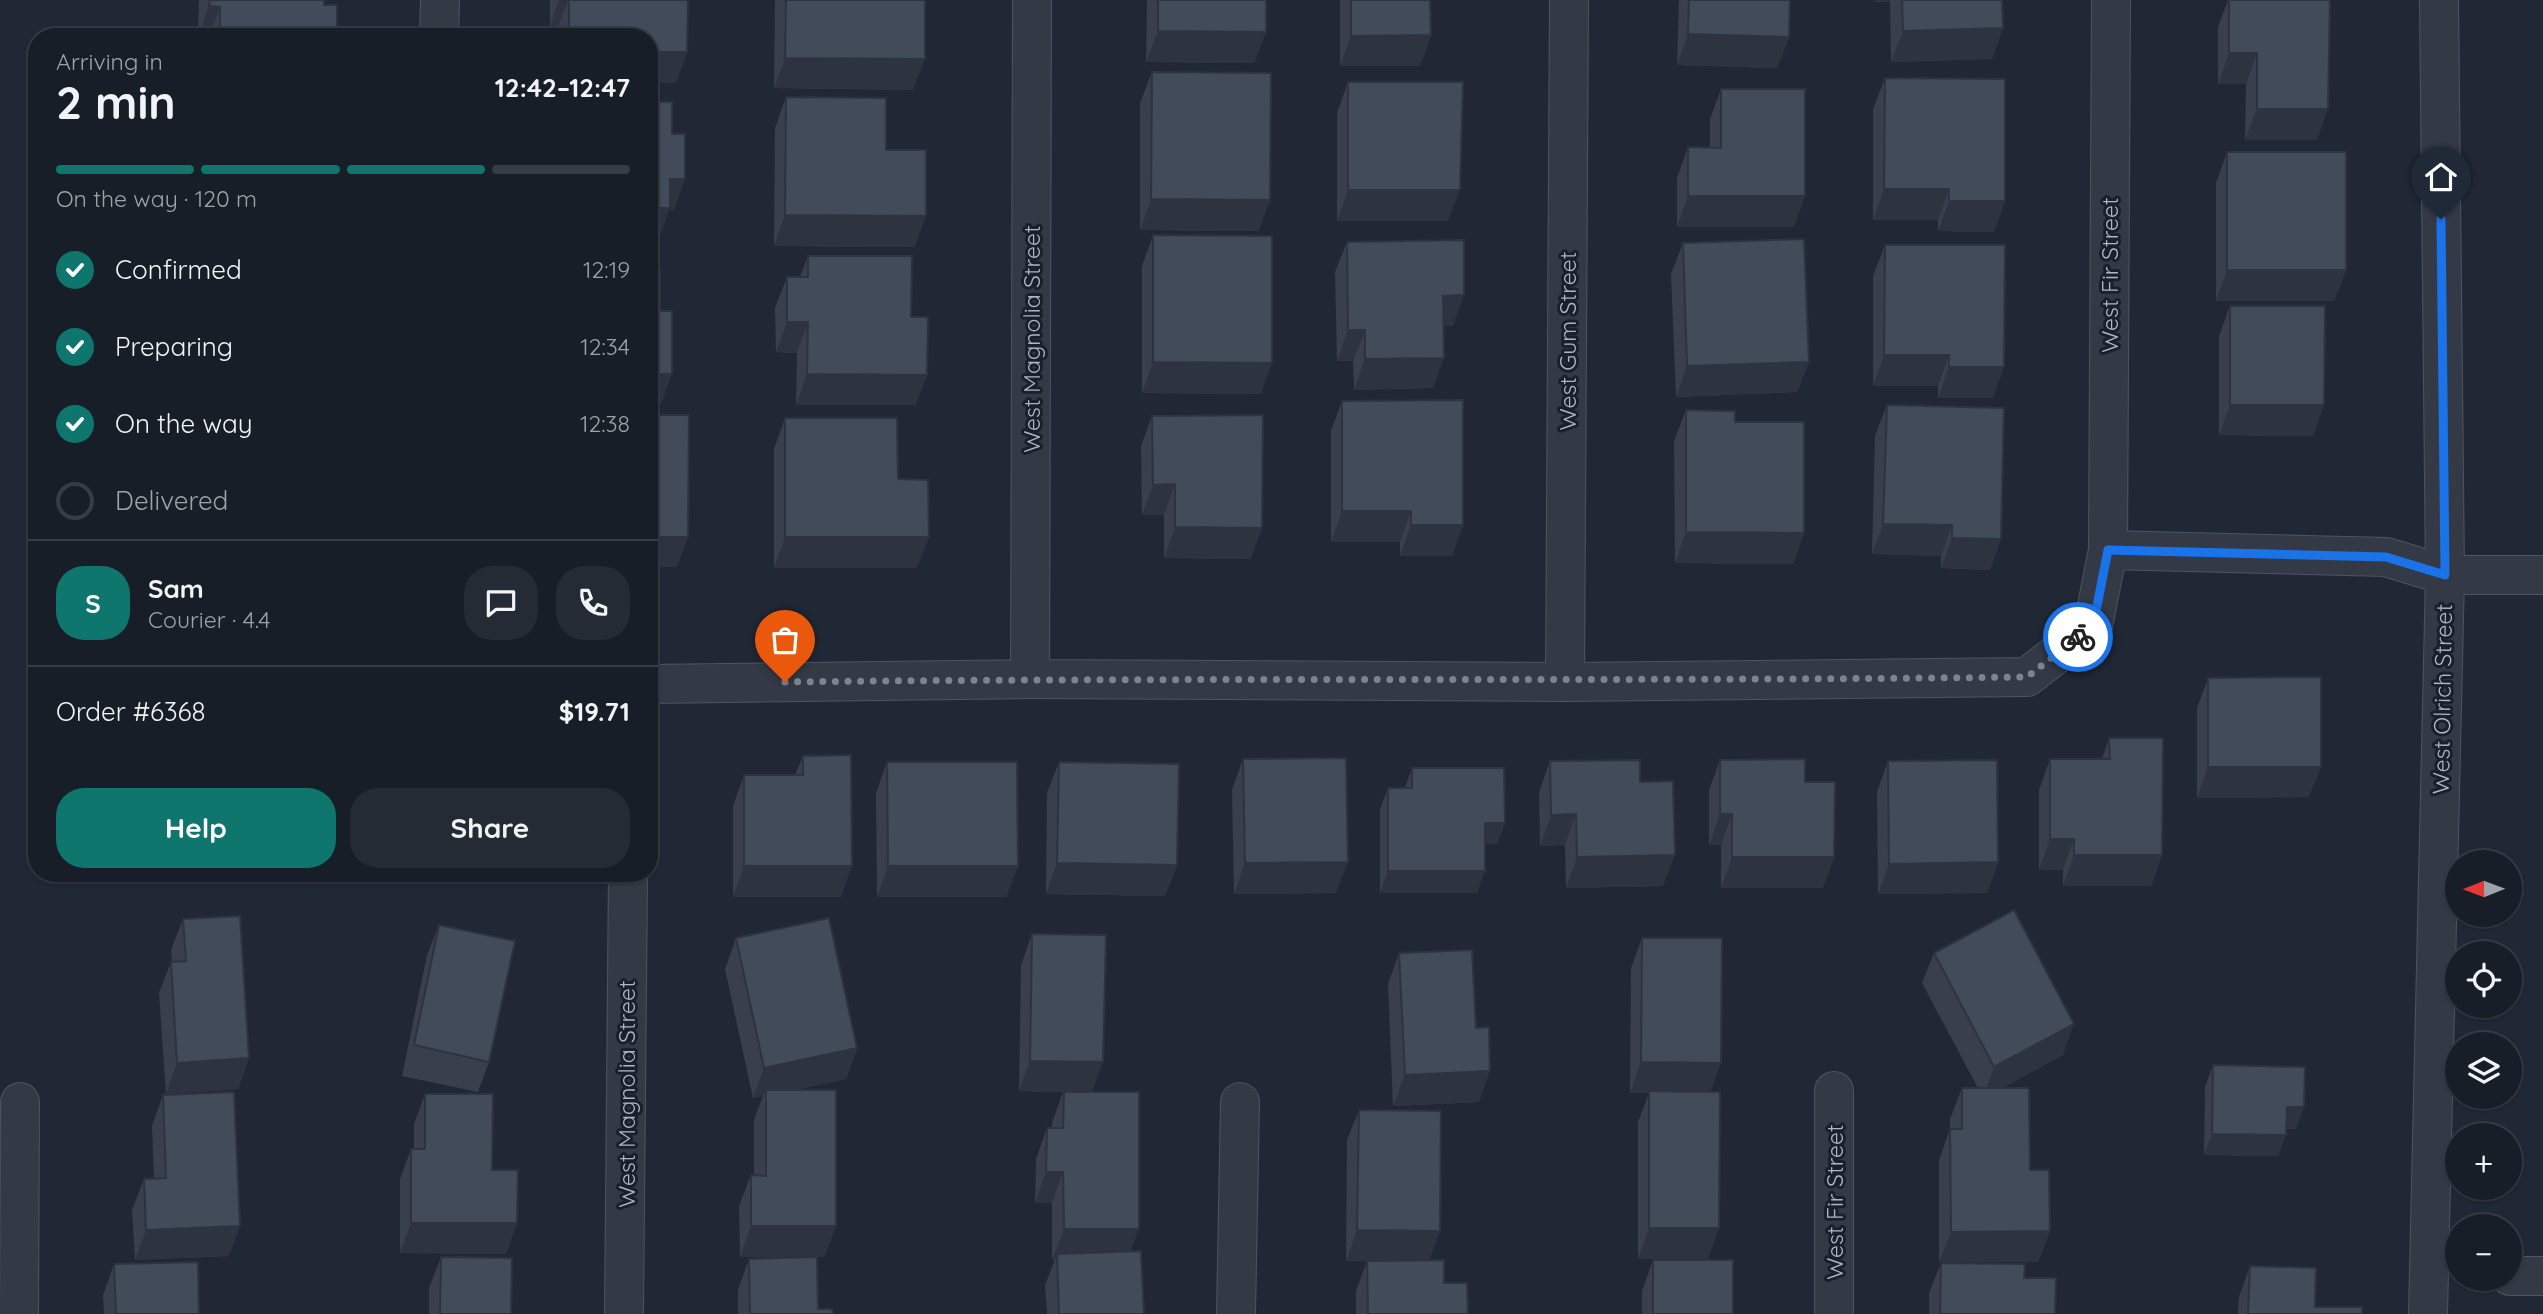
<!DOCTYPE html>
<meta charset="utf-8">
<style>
:root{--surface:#181e28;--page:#252b34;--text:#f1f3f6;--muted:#9fa2a8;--line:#363c45;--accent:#0f766e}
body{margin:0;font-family:Quicksand,sans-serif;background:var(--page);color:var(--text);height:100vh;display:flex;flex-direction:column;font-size:26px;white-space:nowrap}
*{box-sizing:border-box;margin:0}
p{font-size:23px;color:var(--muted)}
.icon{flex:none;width:38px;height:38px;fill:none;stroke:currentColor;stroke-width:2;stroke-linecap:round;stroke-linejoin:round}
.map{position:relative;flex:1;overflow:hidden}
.panel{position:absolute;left:28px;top:28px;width:630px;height:854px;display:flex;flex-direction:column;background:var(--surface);border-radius:28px;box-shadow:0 2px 5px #0004,0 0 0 2px var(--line)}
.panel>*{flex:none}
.needle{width:46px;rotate:269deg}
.tools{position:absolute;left:2445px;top:850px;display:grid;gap:14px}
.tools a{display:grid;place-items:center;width:77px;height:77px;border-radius:50%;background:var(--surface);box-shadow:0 2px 5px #0004,0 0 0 2px var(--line);font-size:35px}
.pin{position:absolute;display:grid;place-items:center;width:60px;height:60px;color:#fff;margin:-72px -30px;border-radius:50% 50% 50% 0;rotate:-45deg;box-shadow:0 0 7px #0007}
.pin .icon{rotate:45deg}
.courier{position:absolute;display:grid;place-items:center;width:70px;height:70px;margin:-35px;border:5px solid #1a73e8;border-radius:50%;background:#fff;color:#222;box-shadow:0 2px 9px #0007}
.headline em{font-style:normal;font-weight:800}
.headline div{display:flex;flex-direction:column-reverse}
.headline{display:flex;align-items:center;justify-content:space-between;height:119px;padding:0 28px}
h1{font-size:46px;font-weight:800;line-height:52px}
.bar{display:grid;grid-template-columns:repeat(4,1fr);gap:10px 7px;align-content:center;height:84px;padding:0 28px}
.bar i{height:9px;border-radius:5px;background:var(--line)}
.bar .on{background:var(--accent)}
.bar p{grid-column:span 4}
.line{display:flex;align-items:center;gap:18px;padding:0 28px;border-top:2px solid var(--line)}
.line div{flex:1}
.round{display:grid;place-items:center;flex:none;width:74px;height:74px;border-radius:28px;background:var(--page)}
ol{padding:0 28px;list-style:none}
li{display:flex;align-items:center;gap:21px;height:77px}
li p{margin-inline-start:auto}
li .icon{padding:7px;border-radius:50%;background:var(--accent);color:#fff;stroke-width:4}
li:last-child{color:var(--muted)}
li i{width:38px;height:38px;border:4px solid var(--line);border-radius:50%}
.action{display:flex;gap:14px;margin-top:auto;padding:14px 28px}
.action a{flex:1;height:80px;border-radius:28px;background:var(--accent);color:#fff;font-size:28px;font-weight:800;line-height:80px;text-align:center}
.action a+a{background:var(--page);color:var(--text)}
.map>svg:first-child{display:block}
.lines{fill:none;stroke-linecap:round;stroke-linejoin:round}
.minor-casing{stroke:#4e5561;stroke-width:40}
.minor{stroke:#333a46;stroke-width:38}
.wall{fill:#38404d}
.shaded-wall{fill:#2e343f}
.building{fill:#414b5a;stroke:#2e343f;stroke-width:2}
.done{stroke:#7c8492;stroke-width:7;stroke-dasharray:0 12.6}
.route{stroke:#1a73e8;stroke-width:9}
.labels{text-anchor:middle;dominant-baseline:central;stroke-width:6;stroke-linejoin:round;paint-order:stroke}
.street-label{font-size:23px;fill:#aeb5c3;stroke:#19202b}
</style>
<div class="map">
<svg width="2543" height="1314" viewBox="0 0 2543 1314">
<rect width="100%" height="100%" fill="#202836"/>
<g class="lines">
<g class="minor-casing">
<path id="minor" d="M439 37 440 0
M2108 550 2111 0
M1030 679 1032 0
M1565 682 1569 0
M649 684 1030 679 1565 682 2027 677 2093 626 2108 550 2386 557 2445 575H2543
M2510 1276H2543
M19 1314 20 1102
M624 1314 628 873
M1236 1314 1240 1102
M1834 1314V1091
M2428 1314 2445 575 2439 0"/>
</g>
<use href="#minor" class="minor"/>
</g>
<path class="wall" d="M199 0H324V5L337 37H198Z
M550 0H688L687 52 676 83 649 37H558V27L550 26Z
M775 0H925L913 90 774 88Z
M1147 0H1266V32L1254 63 1146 62Z
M1340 0H1430L1431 35 1420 66H1340Z
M1679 0H1790L1789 37 1777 68 1677 65Z
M1875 0H2002L2003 28 1992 59 1891 62 1890 2H1875Z
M2228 0H2330L2317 140H2245L2246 84H2218V27Z
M1152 72 1259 231 1140 230V103Z
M1885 78 2005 201 1994 232 1938 231V220H1873V109Z
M1348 82 1448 221H1337V113Z
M1721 89 1794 227H1677V178L1688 147H1710V119Z
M786 97 886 150 915 247 774 246 775 128Z
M2227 152 2346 270 2334 301H2216V183Z
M1153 235 1261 394 1142 393V266Z
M1347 242 1453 326H1443L1433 388 1354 390 1353 361H1337L1335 272Z
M1683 243 1809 362 1797 392 1676 397 1671 274Z
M1885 245 1993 398H1938V386H1873V276Z
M808 256 911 317 916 405H796L797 353 776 352 775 308 787 277H800Z
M2230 306 2313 436 2219 435V336Z
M1342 401 1463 525 1452 556H1400V542H1331V431Z
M1887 405 1990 570 1941 568V556L1872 554 1875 436Z
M1686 410 1735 422 1804 533 1793 564 1675 563 1674 441Z
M1152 416 1251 559 1164 558V515H1142L1141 446Z
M785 418 898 479 917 568H774V449Z
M2208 678 2309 797 2197 798V708Z
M2109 738 2162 855 2151 886H2063V870H2039V790L2050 759H2102Z
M803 756 841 897H733V806L744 775H795Z
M1243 759 1336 893 1234 894 1232 790Z
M1720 760 1805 782 1834 857 1823 888H1721V845H1709V790Z
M1550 761 1640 782 1663 886 1566 888 1565 845 1540 846 1539 792Z
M1888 761 1998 862 1987 893 1878 894 1877 792Z
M887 762 1018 866 1006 897H877L876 793Z
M1059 762 1177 865 1165 896 1046 894 1047 793Z
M1412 768 1505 823 1497 844H1485L1477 893H1380V809L1388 788H1405Z
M183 919 249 1058 238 1089 166 1094 159 993 171 962H172L171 950Z
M439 925 489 1062 478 1092 402 1076 427 955Z
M1032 934 1092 1092 1131 1251 1144 1314H1047L1045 1285 1055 1260H1052V1203H1035L1036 1159 1047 1128H1052V1123L1063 1092 1019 1091 1021 965Z
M736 938 857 1048 846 1079 795 1090 836 1226 824 1257H740L739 1206 751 1175 754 1176V1120L763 1096 753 1098 725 969Z
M1642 938 1710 1092 1708 1259H1638V1122L1649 1093H1630L1631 968Z
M1399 953 1479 1102 1393 1106 1388 984Z
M1934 953 2063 1055 2002 1088 2050 1231 2038 1262H1939V1160L1950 1129V1119L1962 1088H1978L1922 983Z
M2213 1065 2296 1129 2286 1128 2278 1156 2204 1155 2205 1087Z
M425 1094 517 1223 506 1254 400 1253V1179L411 1149H414V1124Z
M163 1095 229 1256 135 1260 132 1210 144 1179H154L152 1126Z
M1359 1110 1440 1231 1429 1260 1444 1283 1468 1314H1356V1291L1367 1261H1346L1347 1140Z
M441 1257 511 1314H429V1288Z
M749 1259 818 1309 833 1314H738V1289Z
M1653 1260 1733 1314H1642V1291Z
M1941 1263 2024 1278 2055 1314H1929V1293Z
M114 1264 199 1314H104L103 1295Z
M2250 1266 2315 1307 2362 1314H2238L2239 1297Z"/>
<path class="shaded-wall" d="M559 0H568L558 27 550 26Z
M1875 0H1890V2H1875Z
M209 6 220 7 209 37H198Z
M2003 28 1992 59 1891 62 1903 31Z
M1158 31 1266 32 1254 63 1146 62Z
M1688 34 1789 37 1777 68 1677 65Z
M1431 35 1420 66H1340L1351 36Z
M649 52H687L676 83H649Z
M2229 53H2257L2246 84H2218Z
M785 58 925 59 913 90 774 88Z
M2257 109H2328L2317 140H2245Z
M670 179H685L674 210H669L659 239H649V208Z
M1884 189H1949L1938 220H1873Z
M1348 190H1460L1448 221H1337Z
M1688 196H1805L1794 227H1677Z
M1151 199 1270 200 1259 231 1140 230Z
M1949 201H2005L1994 232 1938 231Z
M785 215 926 216 915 247 774 246Z
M2227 270H2346L2334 301H2216Z
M1464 295 1453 326H1432L1443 296Z
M787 322H808L797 353 776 352Z
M1348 330H1365L1353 361H1337Z
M1884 355H1949L1938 386H1873Z
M1444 358 1433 388 1354 390 1365 359Z
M1153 362 1272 363 1261 394 1142 393Z
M1809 362 1797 392 1676 397 1687 366Z
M1949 367H2004L1993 398H1938Z
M649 374H672L661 404H649Z
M807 374 927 375 916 405H796Z
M2230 405H2324L2313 436 2219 435Z
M1175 484 1164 515H1142L1153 485Z
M1342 511H1411L1400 542H1331Z
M1883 524 1952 525 1941 556 1872 554Z
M1411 525H1463L1452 556H1400Z
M1175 527 1262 528 1251 559 1164 558Z
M1686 532 1804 533 1793 564 1675 563Z
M649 537H688L677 567H649Z
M785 537H929L917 568H774Z
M1952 538 2001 539 1990 570 1941 568Z
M2208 767H2321L2309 797 2197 798Z
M1576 814 1565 845 1540 846 1551 815Z
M1720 814H1732L1721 845H1709Z
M1485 823H1505L1497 844H1477Z
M2050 839H2074L2063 870H2039Z
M1675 855 1663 886 1566 888 1577 857Z
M2074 855H2162L2151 886H2063Z
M1732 857H1834L1823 888H1721Z
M1348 862 1336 893 1234 894 1245 863Z
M1998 862 1987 893 1878 894 1889 864Z
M1057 863 1177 865 1165 896 1046 894Z
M744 866H852L841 897H733Z
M888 866H1018L1006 897H877Z
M1388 871H1485L1477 893H1380Z
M2074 1024 2063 1055 1983 1098 1994 1067Z
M857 1048 846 1079 766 1096V1090L763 1096 753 1098 764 1068Z
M249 1058 238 1089 166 1094 177 1063Z
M1030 1061 1103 1062 1092 1093 1019 1091Z
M1641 1062 1721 1063 1710 1093H1630Z
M1490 1071 1479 1102 1393 1106 1405 1075Z
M2287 1107H2304L2296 1129 2279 1128Z
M2212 1134 2286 1135 2278 1156 2204 1155Z
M1046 1172H1063L1052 1203H1035Z
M411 1223H517L506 1254 400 1253Z
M240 1226 229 1256 135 1260 146 1230Z
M751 1226H836L824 1257H740Z
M1649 1228H1719L1708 1259H1638Z
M1064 1229H1139L1127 1260 1057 1254 1055 1260H1052Z
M1357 1230 1440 1231 1428 1262 1346 1261Z
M2050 1231 2038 1262H1939L1951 1232Z"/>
<path class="building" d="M210 0H324V5H337V37H220V7L209 6Z
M569 0H688L687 52H649V37H569Z
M786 0H925V59L785 58Z
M1158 0H1266V32L1158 31Z
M1351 0H1430L1431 35 1351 36Z
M1689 0H1790L1789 37 1688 34Z
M1902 0H2002L2003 28 1903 31Z
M2229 0H2330L2328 109H2257V53H2229Z
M1152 72 1271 73 1270 200 1151 199Z
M1885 78 2005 79V201H1949V189H1884Z
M1348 82H1463L1460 190H1348Z
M1721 89H1805V196H1688V147L1721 148Z
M786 97 886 98V150H926V216L785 215Z
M649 102H672V134H685V179H670V208H649Z
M2227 152H2346V270H2227Z
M1153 235 1272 236V363L1153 362Z
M1804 239 1809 362 1687 366 1683 243Z
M1464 240V295L1443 296 1444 358 1365 359V330H1348L1347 242Z
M1885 245H2005L2004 367H1949V355H1884Z
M808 256H912L911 317H928L927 375 807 374 808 322H787V277H808Z
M649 269H660V311H672V374H649Z
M2230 306H2325L2324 405H2230Z
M1463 400V525H1411V511H1342V401Z
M1887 405 2004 408 2001 539 1952 538V525L1883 524Z
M1686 410 1735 411V422H1804V533L1686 532Z
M649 415H689L688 537H649Z
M1263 415 1262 528 1175 527V484L1153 485 1152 416Z
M785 418H897L898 479 928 480 929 537H785Z
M2321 677V767H2208V678Z
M2109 738H2163L2162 855H2074V839H2050V759H2110Z
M851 755 852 866H744V775H803V756Z
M1346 758 1348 862 1245 863 1243 759Z
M1805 759V782H1835L1834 857H1732V814H1720V760Z
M1640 760V782L1673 781 1675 855 1577 857 1576 814 1551 815 1550 761Z
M1997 760 1998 862 1889 864 1888 761Z
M887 762H1017L1018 866H888Z
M1059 762 1179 764 1177 865 1057 863Z
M1412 768H1504L1505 823H1485V871H1388V788H1412Z
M2014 910 2074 1024 1994 1067 1934 953Z
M240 916 249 1058 177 1063 171 962 186 961 183 919Z
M829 918 857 1048 764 1068 736 938Z
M439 925 515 941 489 1062 414 1045Z
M1032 934 1106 935 1103 1062 1030 1061Z
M1642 938H1722L1721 1063 1641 1062Z
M1472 950 1476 1028 1489 1027 1490 1071 1405 1075 1399 953Z
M2213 1065 2305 1067 2304 1107H2287L2286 1135 2212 1134Z
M1962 1088H2029L2030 1170H2049L2050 1231 1951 1232 1950 1129H1962Z
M766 1090H836V1226H751V1175L766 1176Z
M1649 1091 1720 1092 1719 1228H1649Z
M234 1092 240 1226 146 1230 144 1179 166 1178 163 1095Z
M1064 1092H1139V1229H1064L1063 1172H1046L1047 1128H1063Z
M425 1094H493L492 1170H518L517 1223H411V1149H425Z
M1359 1110 1441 1111 1440 1231 1357 1230Z
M1141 1251 1144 1314H1059L1057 1254Z
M441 1257 512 1258 511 1314H440Z
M817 1257 818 1309H832L833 1314H750L749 1259Z
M1444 1260V1283H1467L1468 1314H1368L1367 1261Z
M1653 1260H1733V1314H1653Z
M198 1262 199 1314H116L114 1264Z
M1941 1263 2025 1264 2024 1278H2056L2055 1314H1940Z
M2250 1266 2316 1268 2315 1307H2362V1314H2248Z"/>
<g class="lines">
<path class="done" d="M785 682C1199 677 1613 682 2027 677L2078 637"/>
<path class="route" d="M2078 637 2093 626 2108 550 2386 557 2445 575 2441 219"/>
</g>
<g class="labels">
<g class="street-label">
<text transform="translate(2109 275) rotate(-90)">West Fir Street</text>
<text transform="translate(1031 339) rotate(-90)">West Magnolia Street</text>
<text transform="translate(1567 341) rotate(-90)">West Gum Street</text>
<text transform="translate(2442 699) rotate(-89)">West Olrich Street</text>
<text transform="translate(626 1094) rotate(-90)">West Magnolia Street</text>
<text transform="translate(1834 1202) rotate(-90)">West Fir Street</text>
</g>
</g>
</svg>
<div class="tools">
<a><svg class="needle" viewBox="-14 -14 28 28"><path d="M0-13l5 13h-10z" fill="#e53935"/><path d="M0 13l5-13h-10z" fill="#9fa2a8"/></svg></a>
<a><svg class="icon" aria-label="locate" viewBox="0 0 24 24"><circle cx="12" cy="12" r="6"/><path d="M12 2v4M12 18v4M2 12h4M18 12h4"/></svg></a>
<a><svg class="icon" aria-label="layers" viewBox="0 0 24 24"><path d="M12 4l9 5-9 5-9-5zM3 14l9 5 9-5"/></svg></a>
<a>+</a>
<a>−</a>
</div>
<div class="pin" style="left:785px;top:682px;background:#ea580c"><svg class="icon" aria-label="bag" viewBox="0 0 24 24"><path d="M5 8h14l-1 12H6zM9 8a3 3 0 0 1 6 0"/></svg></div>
<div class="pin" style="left:2441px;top:219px;background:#1f2937"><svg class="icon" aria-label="home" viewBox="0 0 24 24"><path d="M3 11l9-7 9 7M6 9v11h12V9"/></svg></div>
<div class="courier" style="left:2078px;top:637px"><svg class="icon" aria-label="bike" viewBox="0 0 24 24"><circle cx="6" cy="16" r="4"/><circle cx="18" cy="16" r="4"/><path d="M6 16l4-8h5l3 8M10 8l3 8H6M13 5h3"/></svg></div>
<section class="panel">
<div class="headline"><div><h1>2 min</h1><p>Arriving in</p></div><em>12:42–12:47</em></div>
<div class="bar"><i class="on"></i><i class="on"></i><i class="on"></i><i></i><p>On the way · 120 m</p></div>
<ol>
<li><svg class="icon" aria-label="check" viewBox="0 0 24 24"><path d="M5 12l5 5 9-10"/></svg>Confirmed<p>12:19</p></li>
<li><svg class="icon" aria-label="check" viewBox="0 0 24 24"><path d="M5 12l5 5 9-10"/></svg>Preparing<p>12:34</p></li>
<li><svg class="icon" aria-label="check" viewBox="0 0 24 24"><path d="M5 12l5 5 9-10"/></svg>On the way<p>12:38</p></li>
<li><i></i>Delivered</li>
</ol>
<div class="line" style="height:126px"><b class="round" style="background:var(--accent);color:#fff">S</b><div><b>Sam</b><p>Courier · 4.4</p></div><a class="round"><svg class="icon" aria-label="chat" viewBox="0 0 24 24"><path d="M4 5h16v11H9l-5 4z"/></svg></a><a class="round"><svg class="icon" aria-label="phone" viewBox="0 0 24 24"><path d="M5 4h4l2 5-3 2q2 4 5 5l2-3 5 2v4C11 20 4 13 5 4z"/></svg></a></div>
<div class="line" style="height:91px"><div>Order #6368</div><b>$19.71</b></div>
<div class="action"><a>Help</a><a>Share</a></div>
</section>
</div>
